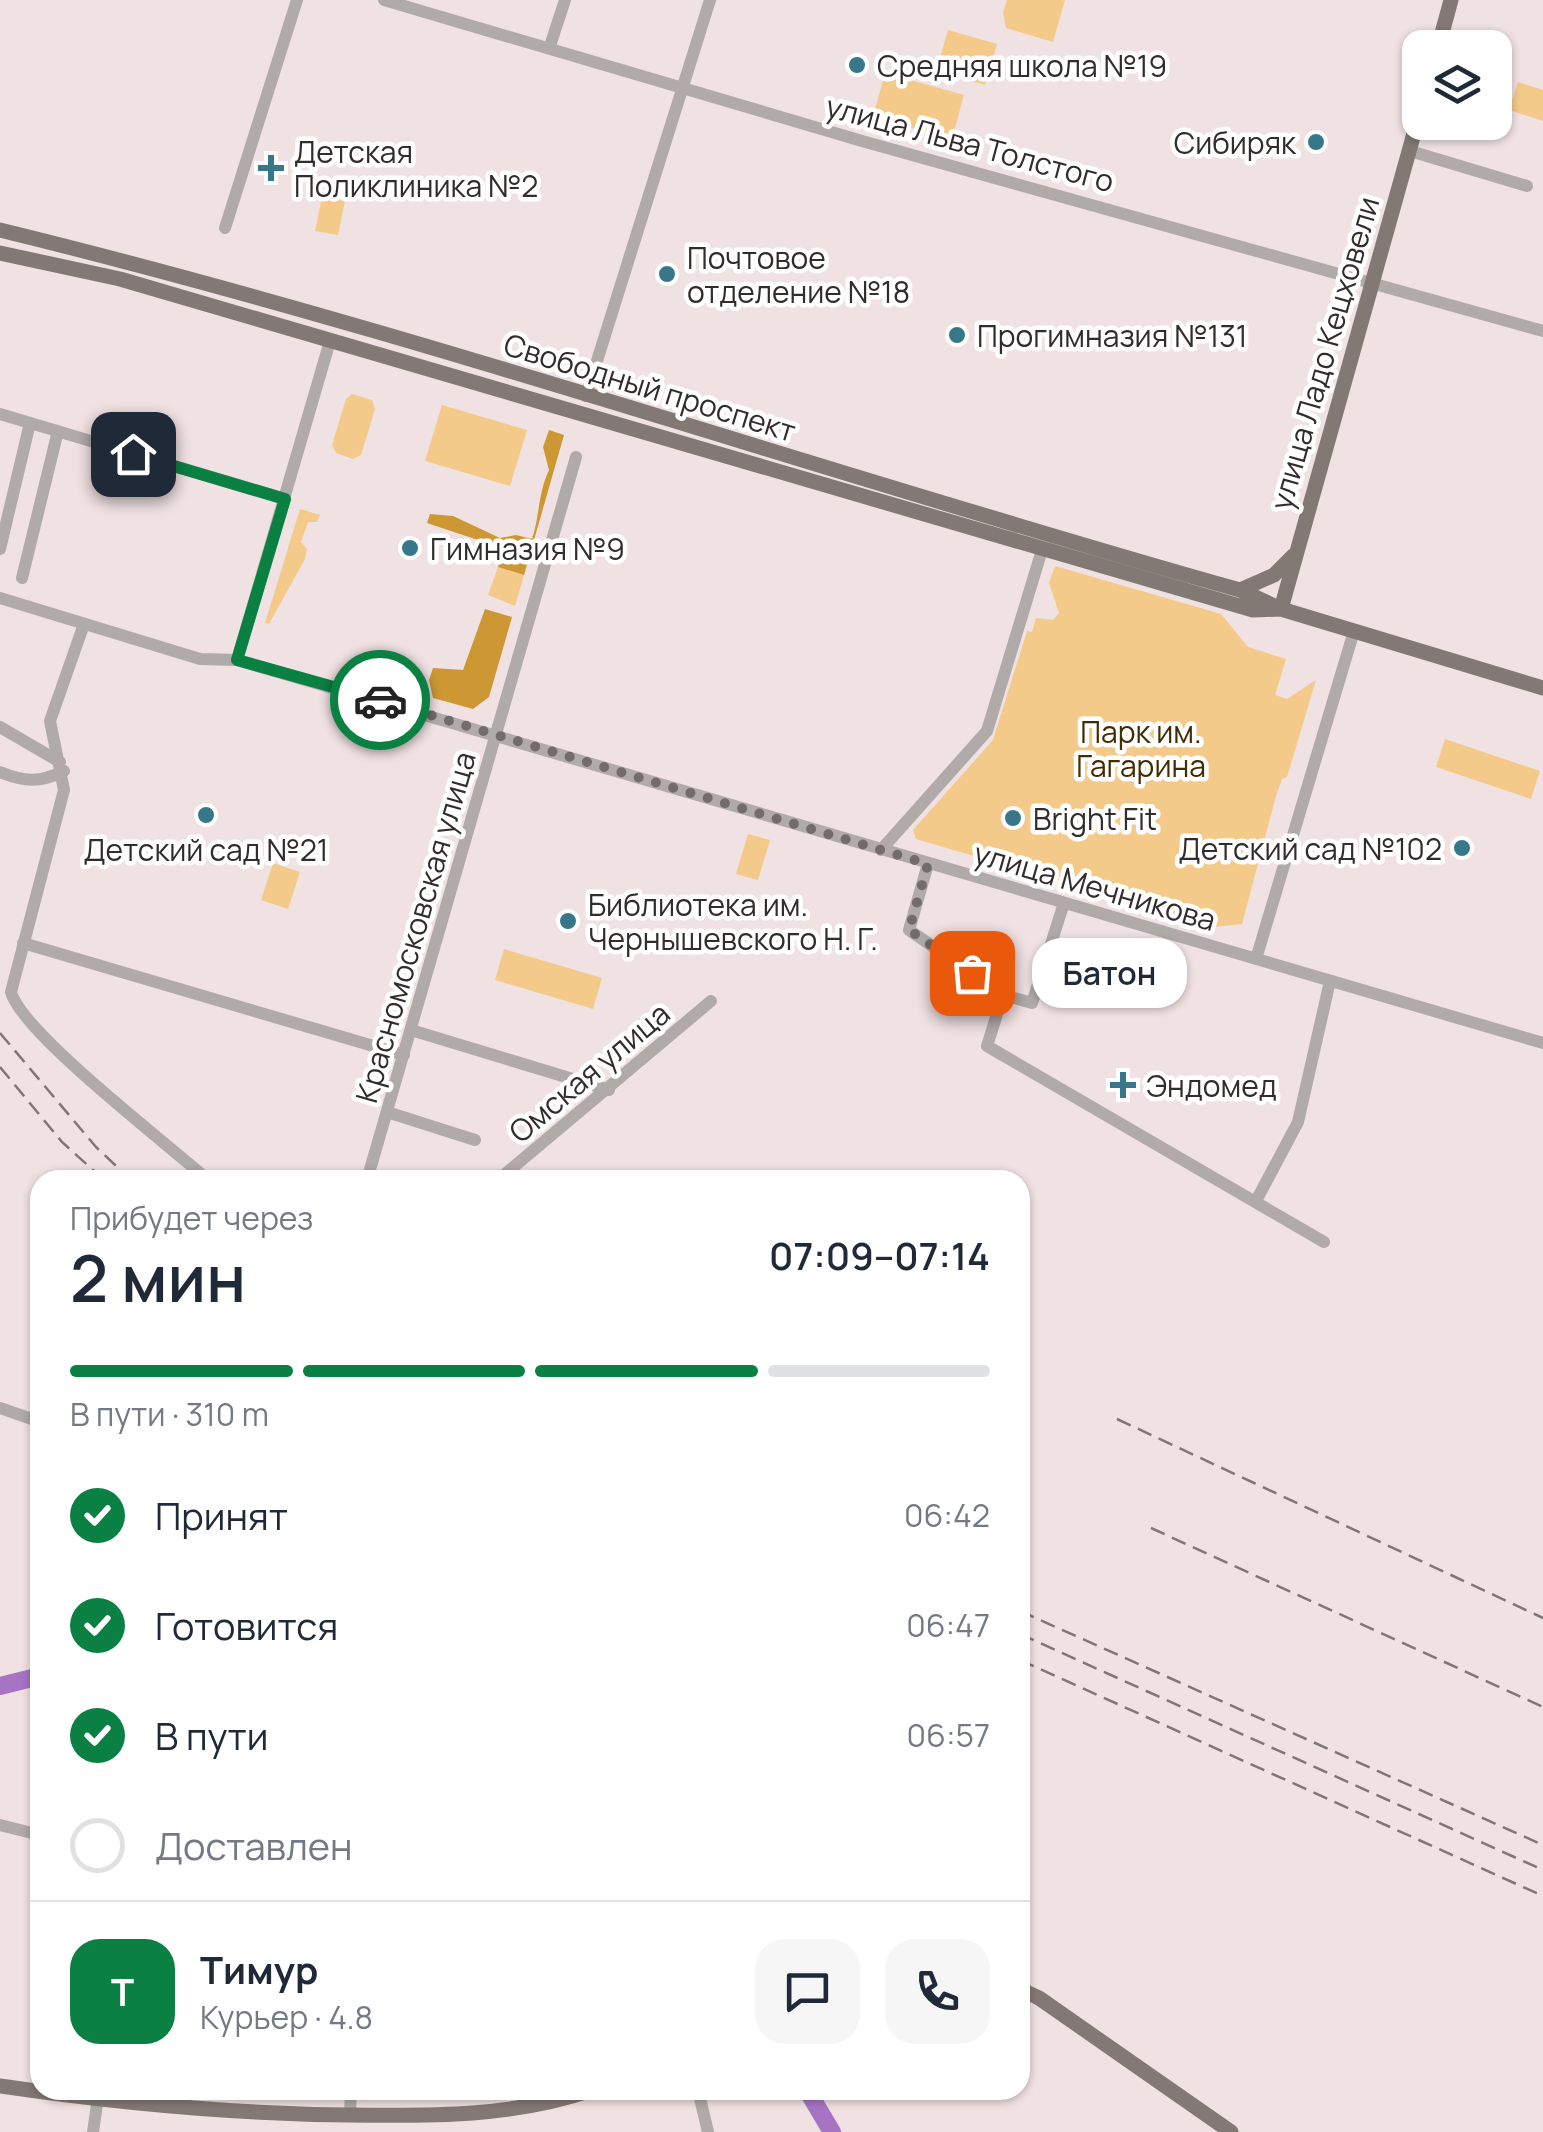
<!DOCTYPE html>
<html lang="ru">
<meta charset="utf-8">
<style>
:root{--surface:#fff;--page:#f6f6f7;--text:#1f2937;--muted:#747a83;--line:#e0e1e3;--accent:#0b8043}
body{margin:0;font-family:Manrope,sans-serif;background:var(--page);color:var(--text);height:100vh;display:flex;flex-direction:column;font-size:38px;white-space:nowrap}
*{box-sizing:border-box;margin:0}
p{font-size:32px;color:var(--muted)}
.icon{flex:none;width:55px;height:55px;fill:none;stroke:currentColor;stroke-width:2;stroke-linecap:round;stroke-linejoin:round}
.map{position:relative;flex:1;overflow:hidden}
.details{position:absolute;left:30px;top:1170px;width:1000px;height:930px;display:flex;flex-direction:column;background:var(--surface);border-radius:30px;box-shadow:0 2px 8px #0004}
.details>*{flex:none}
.buttons{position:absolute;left:1402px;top:30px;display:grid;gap:20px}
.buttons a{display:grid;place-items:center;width:110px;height:110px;border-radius:20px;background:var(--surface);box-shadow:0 2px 8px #0004;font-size:50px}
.pin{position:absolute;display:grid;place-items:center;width:85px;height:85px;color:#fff;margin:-42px;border-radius:20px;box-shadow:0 5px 15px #0006}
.courier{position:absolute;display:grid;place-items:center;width:100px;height:100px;margin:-50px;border:8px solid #0b8043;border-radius:50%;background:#fff;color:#222;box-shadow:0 2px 12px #0007}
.bubble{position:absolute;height:70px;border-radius:30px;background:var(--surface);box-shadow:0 2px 8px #0004;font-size:32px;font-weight:600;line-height:70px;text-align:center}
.headline em{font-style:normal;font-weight:600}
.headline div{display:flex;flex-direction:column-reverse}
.headline{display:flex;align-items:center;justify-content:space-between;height:170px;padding:0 40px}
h1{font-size:65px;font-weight:600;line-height:75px}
.bar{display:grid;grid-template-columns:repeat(4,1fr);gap:15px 10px;align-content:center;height:120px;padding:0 40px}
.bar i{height:12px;border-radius:8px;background:var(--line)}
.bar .selected{background:var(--accent)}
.bar p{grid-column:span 4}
.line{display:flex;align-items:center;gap:25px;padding:0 40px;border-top:2px solid var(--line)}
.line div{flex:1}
.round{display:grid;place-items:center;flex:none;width:105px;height:105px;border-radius:30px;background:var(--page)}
ol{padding:0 40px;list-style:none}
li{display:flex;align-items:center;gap:30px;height:110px}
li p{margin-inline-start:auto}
li .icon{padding:10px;border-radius:50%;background:var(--accent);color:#fff;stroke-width:4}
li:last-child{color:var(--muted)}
li i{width:55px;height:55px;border:5px solid var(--line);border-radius:50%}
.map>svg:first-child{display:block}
.green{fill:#f3ca89}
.forest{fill:#cd9734}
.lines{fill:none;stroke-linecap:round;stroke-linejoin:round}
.river{stroke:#a774c4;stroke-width:18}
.minor{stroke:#b0aaa8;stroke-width:12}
.major{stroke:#837974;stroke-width:15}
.rail{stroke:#7f7676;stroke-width:2.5;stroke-dasharray:15 8;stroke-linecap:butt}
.done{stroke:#746b6c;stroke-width:10;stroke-dasharray:0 18}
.route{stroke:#0b8043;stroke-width:12}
.poi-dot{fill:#36788a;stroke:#fff;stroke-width:4}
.labels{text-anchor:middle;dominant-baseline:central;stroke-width:9;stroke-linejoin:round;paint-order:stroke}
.poi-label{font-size:30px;fill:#322c2c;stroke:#fff;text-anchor:start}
.street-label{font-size:30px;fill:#322c2c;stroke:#fff}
.park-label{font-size:30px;fill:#422c01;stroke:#fff}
</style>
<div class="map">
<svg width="1543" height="2132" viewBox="0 0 1543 2132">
<rect width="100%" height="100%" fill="#f0e1e2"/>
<path class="green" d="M1007 0H1065L1053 42 1006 28 1003 13Z
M948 30 997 44 985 85 936 71Z
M885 73 964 95 952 139 873 117Z
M1518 82 1543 90V121L1509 110Z
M322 197 345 201 338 235 315 231Z
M352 394 372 400 375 409 361 455 353 459 336 453 332 445 346 399Z
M442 405 527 430 510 486 425 461Z
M300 509 320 515 317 522H308L301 542 307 549 305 559 269 624 265 623Z
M1055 566 1221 614 1248 647 1286 659 1275 695 1287 699 1316 680 1287 777 1282 779 1276 796 1242 924 1214 927 916 839 913 830 993 740 1027 631 1032 632 1036 618 1053 620 1059 613 1049 583Z
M498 567 524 575 515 606 488 595Z
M1445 739 1540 771 1531 799 1436 767Z
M748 834 770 840 758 880 736 874Z
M273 863 300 872 288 909 261 900Z
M504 949 602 978 593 1009 495 980Z"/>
<path class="forest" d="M549 430 564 435 524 575 498 567 501 555 487 543 427 523 430 514 453 516 500 538 516 535 532 539C540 515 538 493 549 470L543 447Z
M485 609 512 617 489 697 473 709 433 698 429 680 433 668 463 670Z"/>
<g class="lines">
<path class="river" d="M0 1686 40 1676
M807 2090 832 2132"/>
<path class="minor" d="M384 0 862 141 1543 331
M550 46 565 0
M1410 151 1527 186
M225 228 297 0
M586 396 710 0
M0 414 285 499
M0 549 30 423
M22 578 58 431
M0 598 200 659 237 660 1543 1043
M84 624 50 721 64 790 11 992C22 1033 169 1145 208 1180
M237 660 330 341
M0 727 60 762
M0 772C25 782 39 783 64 771
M881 850 987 731 1042 550
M928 864 909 930 1003 995 987 1046 1324 1242
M23 943 404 1055
M1256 959 1354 631
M1003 995 1032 1003 1064 903
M411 1030 609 1090
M387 1112 475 1140
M367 1180 576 457
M498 1180 711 1001
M1256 1201 1298 1122 1330 981
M0 1408 40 1422
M0 1825 40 1835
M698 2090 708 2132
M350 2115 351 2090
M93 2132 99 2090"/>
<path class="major" d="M1438 48 1451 0
M0 230C418 332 826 474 1240 590L1281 609 1543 688
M0 253 120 279 1253 610 1281 609
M1240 590 1274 575 1294 555
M1281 609 1420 112
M1020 1989 1039 1998 1231 2132
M0 2086C116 2103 232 2114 350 2115 433 2116 513 2117 592 2090"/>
<path class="rail" d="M0 1033 96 1147 131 1180
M0 1067 62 1142 104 1180
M1117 1419 1543 1618
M1151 1528 1543 1707
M1020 1611 1543 1845
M1020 1634 1543 1870
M1020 1660 1543 1896"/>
</g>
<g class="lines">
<path class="done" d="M380 700 928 864 909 930 972 973"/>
<path class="route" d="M133 454 285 499 237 660 380 700"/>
</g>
<g class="poi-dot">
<circle cx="857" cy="65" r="10"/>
<circle cx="1316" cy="142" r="10"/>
<path d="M266 153h10v10h10v10h-10v10h-10v-10h-10v-10h10z"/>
<circle cx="667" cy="274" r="10"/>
<circle cx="957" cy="335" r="10"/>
<circle cx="410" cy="548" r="10"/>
<circle cx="206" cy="815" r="10"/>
<circle cx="1013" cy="818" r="10"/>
<circle cx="1462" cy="848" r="10"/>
<circle cx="568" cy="921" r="10"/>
<path d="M1118 1070h10v10h10v10h-10v10h-10v-10h-10v-10h10z"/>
</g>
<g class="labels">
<g class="poi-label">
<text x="877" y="65">Средняя школа №19</text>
<text x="1296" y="142" text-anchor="end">Сибиряк</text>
<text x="294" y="151">Детская<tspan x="294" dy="34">Поликлиника №2</tspan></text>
<text x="687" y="257">Почтовое<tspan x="687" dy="34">отделение №18</tspan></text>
<text x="977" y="335">Прогимназия №131</text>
<text x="430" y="548">Гимназия №9</text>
<text x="1033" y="818">Bright Fit</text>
<text x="1442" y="848" text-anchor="end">Детский сад №102</text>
<text x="206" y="849" text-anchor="middle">Детский сад №21</text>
<text x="588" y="904">Библиотека им.<tspan x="588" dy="34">Чернышевского Н. Г.</tspan></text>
<text x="1146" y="1085">Эндомед</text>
</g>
<g class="street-label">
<text transform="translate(970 143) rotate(15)">улица Льва Толстого</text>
<text transform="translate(1324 353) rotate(-74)">улица Ладо Кецховели</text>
<text transform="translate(650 387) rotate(17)">Свободный проспект</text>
<text transform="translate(1095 886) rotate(16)">улица Мечникова</text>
<text transform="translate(415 927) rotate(-74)">Красномосковская улица</text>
<text transform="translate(589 1072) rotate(-40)">Омская улица</text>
</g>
<g class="park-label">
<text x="1141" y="731">Парк им.<tspan x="1141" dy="34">Гагарина</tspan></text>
</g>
</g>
</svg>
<div class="buttons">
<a><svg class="icon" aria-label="layers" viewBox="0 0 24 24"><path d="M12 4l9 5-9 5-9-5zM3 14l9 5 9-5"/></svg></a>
</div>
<div class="pin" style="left:972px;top:973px;background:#ea580c"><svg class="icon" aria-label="bag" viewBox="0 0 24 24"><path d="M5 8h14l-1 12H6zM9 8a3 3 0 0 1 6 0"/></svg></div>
<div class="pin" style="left:133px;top:454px;background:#1f2937"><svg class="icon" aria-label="home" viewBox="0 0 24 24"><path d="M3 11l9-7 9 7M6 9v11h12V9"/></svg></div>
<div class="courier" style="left:380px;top:700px"><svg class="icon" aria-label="car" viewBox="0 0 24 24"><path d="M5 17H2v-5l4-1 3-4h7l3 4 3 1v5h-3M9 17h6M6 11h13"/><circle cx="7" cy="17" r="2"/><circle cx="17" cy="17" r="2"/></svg></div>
<div class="bubble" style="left:1032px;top:938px;width:155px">Батон</div>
<section class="details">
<div class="headline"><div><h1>2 мин</h1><p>Прибудет через</p></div><em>07:09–07:14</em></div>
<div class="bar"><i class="selected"></i><i class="selected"></i><i class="selected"></i><i></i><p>В пути · 310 m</p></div>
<ol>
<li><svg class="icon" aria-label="check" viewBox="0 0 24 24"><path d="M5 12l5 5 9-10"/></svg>Принят<p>06:42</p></li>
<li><svg class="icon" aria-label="check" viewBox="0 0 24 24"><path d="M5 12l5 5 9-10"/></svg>Готовится<p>06:47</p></li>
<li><svg class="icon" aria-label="check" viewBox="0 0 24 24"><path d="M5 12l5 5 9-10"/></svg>В пути<p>06:57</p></li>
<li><i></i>Доставлен</li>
</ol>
<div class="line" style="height:180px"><b class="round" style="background:var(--accent);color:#fff">Т</b><div><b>Тимур</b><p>Курьер · 4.8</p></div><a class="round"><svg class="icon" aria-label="chat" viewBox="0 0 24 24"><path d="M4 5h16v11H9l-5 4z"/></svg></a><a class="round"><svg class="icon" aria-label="phone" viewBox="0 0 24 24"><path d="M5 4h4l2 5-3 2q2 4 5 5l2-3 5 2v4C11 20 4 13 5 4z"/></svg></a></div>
</section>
</div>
